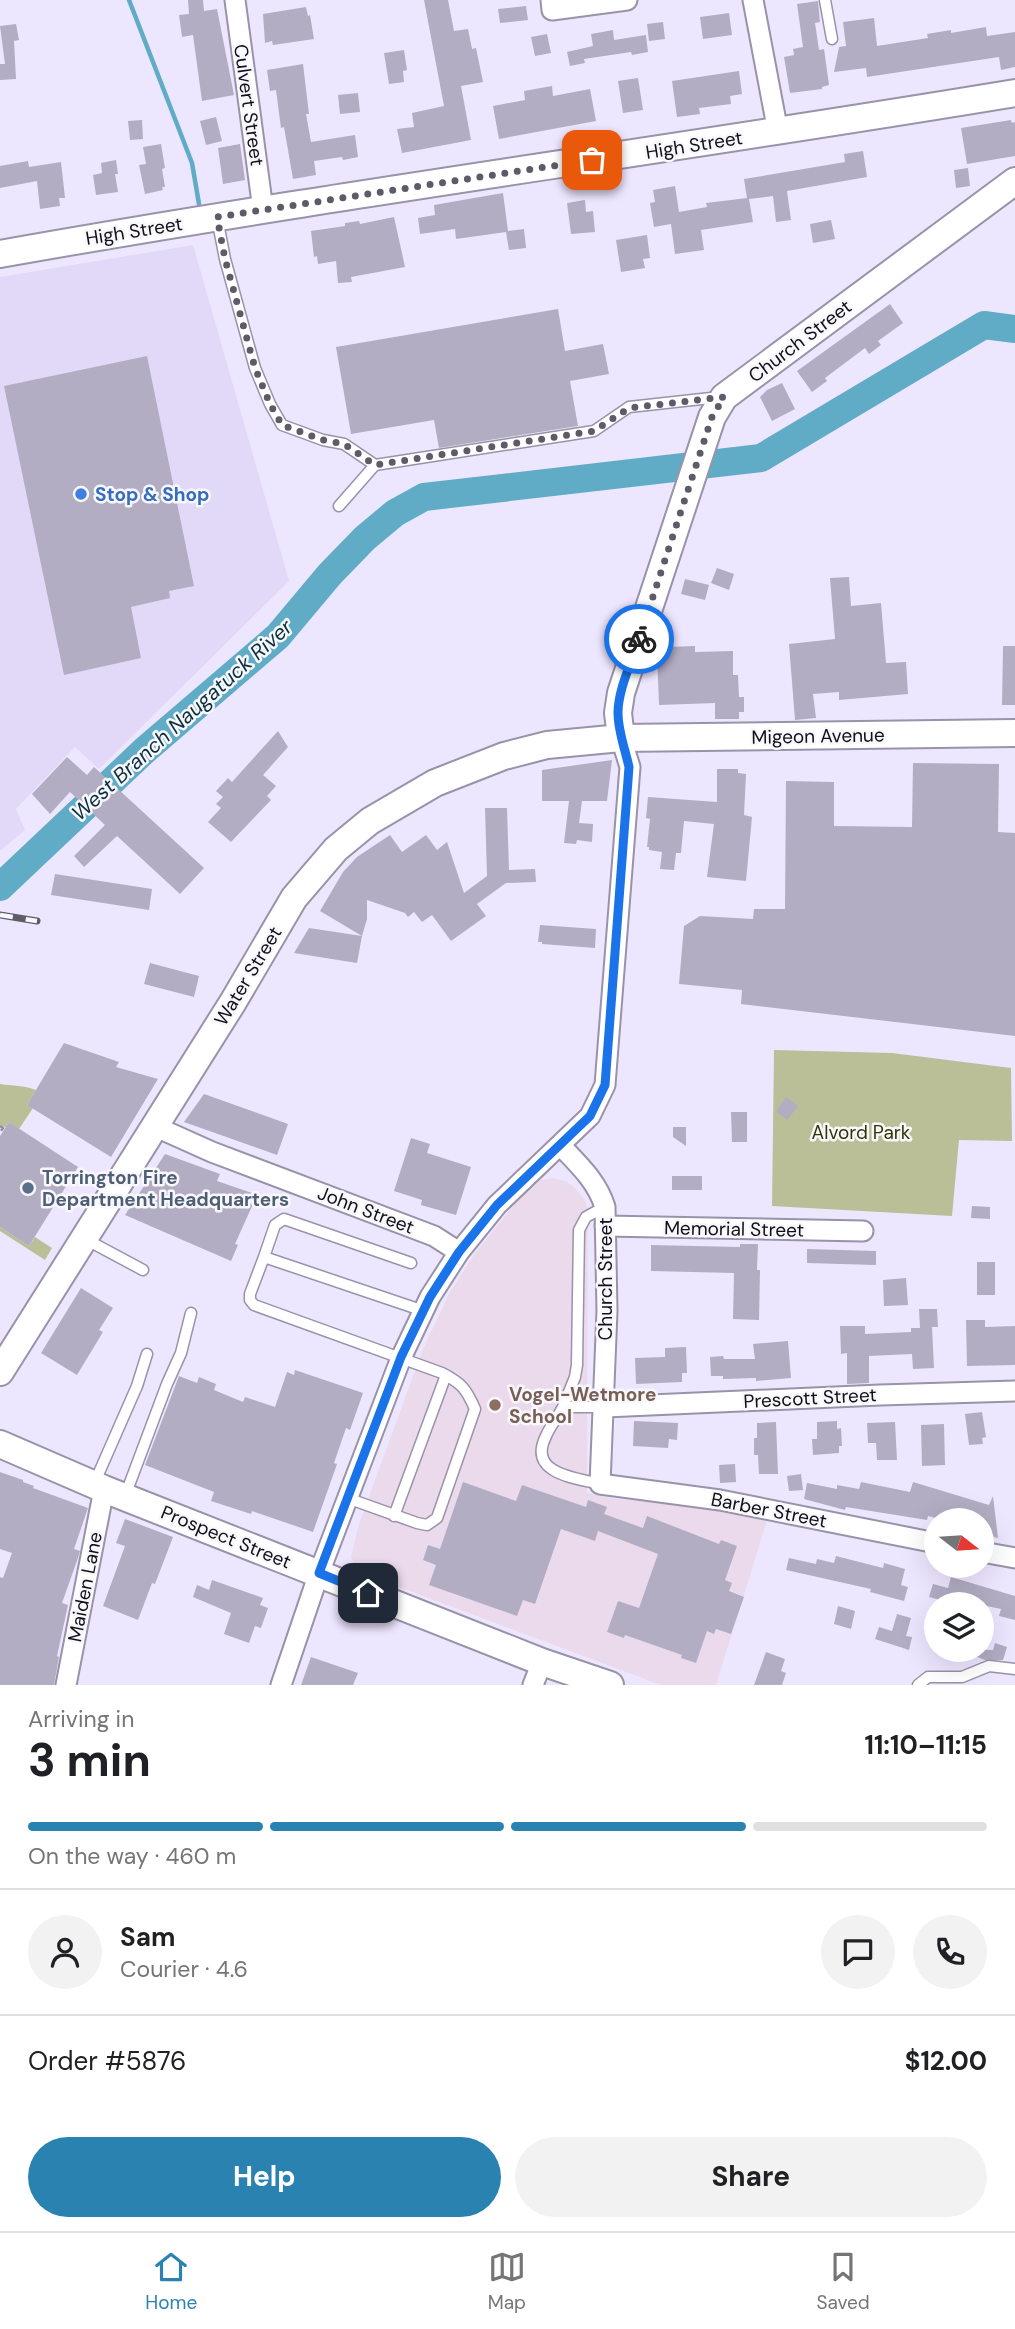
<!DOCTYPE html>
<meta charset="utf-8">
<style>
:root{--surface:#fff;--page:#f2f2f2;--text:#202124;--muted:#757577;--line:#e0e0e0;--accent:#2982b0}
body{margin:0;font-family:"DM Sans",sans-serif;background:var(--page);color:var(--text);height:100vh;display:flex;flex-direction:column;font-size:26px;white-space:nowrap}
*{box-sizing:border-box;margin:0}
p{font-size:23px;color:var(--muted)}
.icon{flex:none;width:38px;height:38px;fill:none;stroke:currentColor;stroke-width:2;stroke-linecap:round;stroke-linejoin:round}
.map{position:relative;height:1685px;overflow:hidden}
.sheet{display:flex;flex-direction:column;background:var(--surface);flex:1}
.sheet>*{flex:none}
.needle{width:46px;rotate:107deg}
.buttons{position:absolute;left:924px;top:1508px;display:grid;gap:14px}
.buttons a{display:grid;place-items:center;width:70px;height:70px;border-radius:50%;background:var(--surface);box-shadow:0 7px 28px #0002;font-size:35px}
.pin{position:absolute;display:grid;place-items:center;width:60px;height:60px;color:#fff;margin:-30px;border-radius:14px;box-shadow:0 4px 10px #0006}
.courier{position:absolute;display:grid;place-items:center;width:70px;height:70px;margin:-35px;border:5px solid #1a73e8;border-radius:50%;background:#fff;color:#222;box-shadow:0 2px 9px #0007}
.headline em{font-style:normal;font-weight:700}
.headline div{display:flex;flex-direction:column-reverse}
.headline{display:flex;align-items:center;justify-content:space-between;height:119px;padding:0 28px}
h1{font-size:46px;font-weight:700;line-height:52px}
.bar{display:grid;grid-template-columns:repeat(4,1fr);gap:10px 7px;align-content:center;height:84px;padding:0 28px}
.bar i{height:9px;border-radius:5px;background:var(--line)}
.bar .active{background:var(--accent)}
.bar p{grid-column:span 4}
.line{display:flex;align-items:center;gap:18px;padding:0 28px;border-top:2px solid var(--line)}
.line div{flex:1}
.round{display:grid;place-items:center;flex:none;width:74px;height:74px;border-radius:37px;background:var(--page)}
.cta{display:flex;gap:14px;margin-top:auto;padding:14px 28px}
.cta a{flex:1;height:80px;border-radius:42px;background:var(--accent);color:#fff;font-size:28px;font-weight:700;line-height:80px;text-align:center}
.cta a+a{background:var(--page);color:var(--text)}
.tab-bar{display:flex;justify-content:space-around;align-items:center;height:98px;border-top:2px solid var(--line);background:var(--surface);font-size:19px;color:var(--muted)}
.tab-bar a{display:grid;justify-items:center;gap:4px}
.tab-bar .active{color:var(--accent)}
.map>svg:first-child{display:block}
.built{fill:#e2d9f8}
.education{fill:#ebdaec}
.green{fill:#babf98}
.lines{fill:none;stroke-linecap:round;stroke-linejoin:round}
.stream{stroke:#60acc6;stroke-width:4.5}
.river{stroke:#60acc6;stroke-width:28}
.building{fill:#b3adc4}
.lane-casing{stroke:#9992a9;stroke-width:13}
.street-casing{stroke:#9992a9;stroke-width:23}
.secondary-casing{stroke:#9992a9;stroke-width:30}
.path{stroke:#938ea0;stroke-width:2.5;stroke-dasharray:7 3.5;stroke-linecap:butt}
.lane{stroke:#fff;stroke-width:10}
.street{stroke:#fff;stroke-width:19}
.secondary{stroke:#fff;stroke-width:26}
.rail-casing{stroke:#5f5c6a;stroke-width:7}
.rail{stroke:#f8f7fc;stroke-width:4.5;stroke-dasharray:13;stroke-linecap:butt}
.done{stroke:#5e5a68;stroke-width:7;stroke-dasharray:0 12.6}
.route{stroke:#1a73e8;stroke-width:9}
.shop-dot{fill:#3f7fe0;stroke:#f8f7fc;stroke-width:2.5}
.service-dot{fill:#5c6f8a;stroke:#f8f7fc;stroke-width:2.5}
.education-dot{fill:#8d6e63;stroke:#f8f7fc;stroke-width:2.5}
.labels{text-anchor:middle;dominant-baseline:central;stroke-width:5;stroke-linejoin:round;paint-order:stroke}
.street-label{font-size:19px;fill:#110f17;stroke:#f8f7fc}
.shop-label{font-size:19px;font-weight:bold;fill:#366cbe;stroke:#f8f7fc;text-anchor:start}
.park-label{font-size:19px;fill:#323502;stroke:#f8f7fc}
.service-label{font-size:19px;font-weight:bold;fill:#4e5e75;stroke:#f8f7fc;text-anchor:start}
.education-label{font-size:19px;font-weight:bold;fill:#785e54;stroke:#f8f7fc;text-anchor:start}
.water-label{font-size:21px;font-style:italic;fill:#0b303c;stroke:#f8f7fc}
</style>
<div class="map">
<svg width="1015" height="1685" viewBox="0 0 1015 1685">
<rect width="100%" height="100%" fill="#ede6ff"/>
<path class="built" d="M193 245 289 581 99 769 75 747 16 809 25 830 0 851V277Z"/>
<path class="education" d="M554 1178 567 1182 576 1189 585 1200 588 1211 587 1493 615 1499 701 1505 768 1517 716 1685H661L362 1573 354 1565 351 1557 359 1524 423 1349 449 1294 475 1253 518 1200 541 1180Z"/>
<path class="green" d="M774 1050 892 1053 1011 1068 1012 1141 959 1140 952 1216 772 1206Z
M0 1084C12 1086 24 1085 36 1090L27 1105 33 1108 19 1129 9 1122 6 1127 0 1126Z
M0 1227 29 1246 35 1237 52 1248 45 1260 0 1231Z"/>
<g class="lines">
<path class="stream" d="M129 0 192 163 199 204"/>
<path class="river" d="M0 887 145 750 278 636 330 574 365 538 395 513 424 497 761 458 984 325 1015 329"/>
</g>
<path class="building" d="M188 0H203L204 11 217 9 234 95 202 101 193 35 182 37 179 15 189 14Z
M424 0H448L454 31 468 29 472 49 476 48 483 82 461 86 471 140 402 153 397 129 414 127 412 113 444 106Z
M818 1 820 22 815 23 819 50 824 49 829 85 822 87V89L790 93 784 57 794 55 793 49 803 47 797 4Z
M526 6 528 20 500 23 498 9Z
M306 7 308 16 310 15 314 39 273 45 272 41 265 43 263 14Z
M729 13 732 35 703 39 700 17Z
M874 18 877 46 928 38 927 34 951 30V33L986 27 987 36 1015 32V67L1001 70 999 57 867 77 866 68 834 72 839 47 846 46 843 22Z
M663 22 665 39 649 41 647 24Z
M16 24 19 40 14 41 16 79 0 80V64H5L0 26Z
M613 30 614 40 646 35 648 52 632 55 631 52 584 59 585 63 570 66 567 52 593 46 591 34Z
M547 34 551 53 535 56 531 37Z
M404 50 407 70 403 71 404 82 389 84 384 53Z
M303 64 309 114H306L311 142 355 135 358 157 343 160 342 157 314 161 316 175 293 179 284 127 281 128 276 90 270 91 267 70Z
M739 71 742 94 730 96 731 104 699 108 700 114 677 117 672 81Z
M638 78 643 110 623 113 618 81Z
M552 86 553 96 590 89 596 121 499 139 493 106 525 100 524 91Z
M358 93 360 112 340 114 338 95Z
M216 117 222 141 206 145 200 121Z
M142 120 143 139 130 140 128 121Z
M1011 120 1012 123 1015 122V156L967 164 961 128Z
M161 144 165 168 162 169 165 187H162L163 190 145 194 139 165 146 164 143 147Z
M240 144 245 180 223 184 218 148Z
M863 151 867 177 787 191 791 220 776 222 773 196 749 199 753 222 701 230 704 250 675 254 671 224 654 227 650 203 655 202 653 190 675 186 679 212 707 207 706 203 747 198 744 179 845 162 844 154Z
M116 160 118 174H115L118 192 96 195 93 175 102 173 101 163Z
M28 161 29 167 61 162 65 198H59L60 206 40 209 37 181 0 188V166Z
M968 168 970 186 956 188 954 170Z
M503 193 508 231 524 229 526 248 509 250 506 232 456 239 455 229 420 234 418 218 435 215 434 205Z
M585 200 586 212 593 211 595 232 571 234 567 203Z
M394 217 405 267 351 277 352 282 338 283 336 261 318 264 317 256 314 257 311 231 345 226V223L359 221 360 224Z
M831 220 835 239 813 243 810 224Z
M647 235 650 258 643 259 645 268 621 272 616 240Z
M890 304 903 323 878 341 881 345 869 354 865 348 825 378 827 381 812 392 797 371Z
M558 309 565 351 603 344 609 374 570 381 578 426 439 448 434 420 351 434 336 347Z
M147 356 194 586 169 591 170 598 131 607 141 658 64 675 4 386Z
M782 383 795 409 772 421 760 397 767 390Z
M717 568 734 574 729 590 711 583Z
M849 577 851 606 881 603 886 663 906 662 908 694 839 700V692L813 694 816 718 795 720 789 644 835 639 830 578Z
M685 579 709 585 705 600 681 594Z
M695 646V652L733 651V675H738L739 697H744V712H739V719H715V703L659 705 657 653 669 652V647Z
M1003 646H1015V705H1002Z
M278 731 288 747 263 775 276 786 267 796 271 800 231 842 208 822 221 808 216 804 223 797 216 791 228 778 232 782Z
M67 757 87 775 94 767 204 868 180 894 117 836 84 867 74 856 105 825 70 792 50 814 32 794Z
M612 760 607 801H582L579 823 593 824 592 842 577 840 576 844 564 843 569 801H542V770Z
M913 763 999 764 998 832 1015 833V1036L741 1004 742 990 679 984 684 926 700 916 753 919 754 909H785L786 781 834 782V826L912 827Z
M717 769H738V773L746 774 744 815 752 817 746 881 707 877 714 824 684 821 681 853H676L674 870 660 869 662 852 649 850V847H647L650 819 646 818 648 797 717 802Z
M485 808H507L509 870 535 869 536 882 506 883 477 904 486 916 451 941 432 915 422 922 414 912 408 917 405 913 367 900V919L362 936 320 911 343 872 357 857 390 835 402 852 426 835 437 850 447 842 464 893 487 876Z
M55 874 152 889 149 910 51 895Z
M540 925 596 929 595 948 542 944V942H538Z
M309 928 362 936 357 963 294 953Z
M150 963 199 976 194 997 144 984Z
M64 1043 119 1062 116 1067 158 1079 111 1157 27 1105Z
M204 1094 288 1124 277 1155 184 1122Z
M786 1097 798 1106 787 1120 776 1111Z
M731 1112H747V1142H732Z
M9 1122 78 1167 29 1246 0 1227V1136Z
M673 1127H686V1146L673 1137Z
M411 1138 430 1144 427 1153 471 1167 456 1215 421 1205 422 1200 394 1191Z
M165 1154 220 1174 217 1181 252 1193 248 1203 253 1204 235 1244 238 1245 231 1261 125 1215Z
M672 1176H702V1190H672Z
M972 1206 990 1207V1219L971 1218Z
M740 1244H758L757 1270H760L759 1320 733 1319 734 1273 651 1271V1245L740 1247Z
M807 1249 876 1251V1265L807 1263Z
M977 1262H995V1295H977Z
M906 1278 908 1305 884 1306 883 1280Z
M81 1288 113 1308 99 1330 103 1332 77 1375 41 1353Z
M919 1309H937L938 1327H932L934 1368 913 1369 912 1354 869 1356V1383L847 1384V1353L841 1354 840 1326H865V1334L911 1332V1328H920Z
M966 1320H985V1327L1015 1326V1365L967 1366Z
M788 1341 791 1378 756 1381V1378L723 1379V1376H711L710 1357 723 1356 724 1359H755L753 1344Z
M686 1347 687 1373H682V1382L636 1384 635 1358 665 1357V1348Z
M295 1370 363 1393 350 1430 346 1428 334 1463 337 1464 313 1532 252 1511 251 1514 211 1501 214 1492 145 1465 179 1376 197 1383 199 1377 216 1384 214 1390 243 1402 245 1397 275 1407 287 1372 294 1375Z
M982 1412 986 1437 982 1438 983 1444 969 1445 965 1414Z
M634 1421 678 1423 677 1440 669 1439 668 1448 633 1446Z
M837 1421V1429L841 1428 842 1446H839V1453L813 1455 812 1439H817V1422Z
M776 1422 778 1474H759L758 1455H754V1438H757V1423Z
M895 1422 897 1460H877L876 1443H868L867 1423Z
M944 1424 945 1465 922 1466 921 1425Z
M735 1464 736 1482 720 1483 719 1465Z
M0 1472 23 1480V1482L34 1486 33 1488 88 1508 74 1549 80 1551 78 1558 62 1603 68 1605 57 1656 59 1657 54 1685H0V1577L3 1578 12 1553 0 1549Z
M801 1474 803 1490 789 1491 787 1476Z
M463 1482 516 1501 522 1485 586 1507 588 1500 607 1507 604 1514 643 1528 647 1516 719 1544 721 1540 737 1546 725 1580 732 1583 729 1591 744 1597 731 1634 716 1629 714 1634 707 1631 696 1663 681 1658 682 1655 625 1635 624 1638 607 1632 618 1601 639 1608 658 1554 598 1531 595 1541 561 1529 535 1604 523 1600 517 1616 429 1585 436 1565 423 1560 428 1545 440 1549Z
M861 1482 910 1492 913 1482 989 1505 993 1496 998 1538 983 1534 986 1521H947L928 1516 927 1520 846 1507 845 1510 804 1499 807 1483 837 1489V1485L859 1489Z
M125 1519 173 1537 155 1584 152 1583 138 1620 103 1606 125 1546 116 1543Z
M836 1556 883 1568 884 1563 905 1569 901 1585 908 1587 904 1601 870 1592 871 1589 786 1570 789 1558 816 1564 817 1559 834 1563Z
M951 1577 1015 1596V1620L999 1616 1001 1609 982 1605H959L929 1597 933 1584 948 1588Z
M212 1580 263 1598 260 1605 268 1608 261 1628 255 1626 249 1643 224 1634 231 1613 193 1597 197 1585 209 1590Z
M838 1606 855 1611 851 1629 834 1624Z
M897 1614 911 1618 906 1636 912 1637 909 1650 875 1639 879 1627 892 1631Z
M995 1643 1007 1647 1003 1660H985L964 1652 965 1650H993Z
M766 1652 785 1659 781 1671 786 1673 782 1685H754Z
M311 1657 358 1673 353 1685H301Z"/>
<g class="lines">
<g class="lane-casing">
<path id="lane" d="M825 0 832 39
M217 218 225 259 255 368 270 404 282 425 323 440 344 444 375 465
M339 506 375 465 594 431 629 407 720 397
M87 1240 143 1270
M264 1257 275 1225 284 1219 411 1263
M563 1407 575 1377 577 1365 579 1230 586 1217 604 1207
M94 1484 137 1386 147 1354
M600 1484C576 1478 527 1474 546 1436 550 1426 558 1417 563 1407H604
M125 1496 167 1384 181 1353 191 1313
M347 1498 417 1523 427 1525 437 1518 475 1409C466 1388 461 1383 442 1373L254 1305 250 1300V1294L264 1257 424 1311
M394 1516 446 1375
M918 1685 928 1677H962L989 1666 1015 1669"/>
</g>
<g class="street-casing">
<path id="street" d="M235 0 263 210
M551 0 552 10 627 0
M753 0 778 132
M154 1126 212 1152 434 1236 459 1252
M560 1145C578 1164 597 1181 605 1207L607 1311 600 1484 720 1500 936 1543
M605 1226 863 1231
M605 1407 880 1395 1015 1391
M982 1552 1015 1558
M66 1685 104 1489
M281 1685 319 1573 401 1358 430 1297 459 1252 497 1205 590 1116 605 1085 630 767 621 738
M533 1685 542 1662"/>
</g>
<g class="secondary-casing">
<path id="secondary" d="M0 254C337 194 677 149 1015 93
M621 738 618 713 621 693 712 417 724 397 1015 181
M0 1372 233 1002 294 898 336 849 370 821 435 783 504 756 547 745 621 738 1015 733
M0 1444 104 1489 542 1662 610 1685"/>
</g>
<path class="path" d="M0 1126 3 1128 0 1132"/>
<use href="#lane" class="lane"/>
<use href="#street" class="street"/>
<use href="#secondary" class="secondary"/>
<g class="rail-casing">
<path id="rail" d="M0 915 37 921"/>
</g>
<use href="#rail" class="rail"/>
</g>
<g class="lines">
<path class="done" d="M592 160 217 217 225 259 255 368 270 404 282 425 323 440 344 444 375 465 594 431 629 408 724 397 712 417 639 639"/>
<path class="route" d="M368 1593 319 1573 401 1357 430 1297 459 1252 497 1205 590 1116 605 1085 629 767C625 749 618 731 618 713 618 689 632 662 639 639"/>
</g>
<circle class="shop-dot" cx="81" cy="494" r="7"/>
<circle class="service-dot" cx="28" cy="1188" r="7"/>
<circle class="education-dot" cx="495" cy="1405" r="7"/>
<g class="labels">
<g class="street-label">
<text transform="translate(249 105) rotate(82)">Culvert Street</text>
<text transform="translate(694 145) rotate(-9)">High Street</text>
<text transform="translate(134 231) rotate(-9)">High Street</text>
<text transform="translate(800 341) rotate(-37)">Church Street</text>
<text transform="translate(818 736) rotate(-1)">Migeon Avenue</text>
<text transform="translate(248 976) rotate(-59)">Water Street</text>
<text transform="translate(366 1210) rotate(21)">John Street</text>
<text transform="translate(734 1229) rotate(1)">Memorial Street</text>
<text transform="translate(605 1279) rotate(-90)">Church Street</text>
<text transform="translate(810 1398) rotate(-3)">Prescott Street</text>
<text transform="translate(769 1510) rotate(11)">Barber Street</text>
<text transform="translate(226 1537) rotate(22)">Prospect Street</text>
<text transform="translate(85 1587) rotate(-79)">Maiden Lane</text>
</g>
<g class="shop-label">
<text x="95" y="494">Stop &amp; Shop</text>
</g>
<g class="park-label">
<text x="861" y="1132">Alvord Park</text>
</g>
<g class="service-label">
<text x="42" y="1177">Torrington Fire<tspan x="42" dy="22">Department Headquarters</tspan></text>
</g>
<g class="education-label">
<text x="509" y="1394">Vogel-Wetmore<tspan x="509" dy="22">School</tspan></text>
</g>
<g class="water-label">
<text transform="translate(182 720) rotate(-42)">West Branch Naugatuck River</text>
</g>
</g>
</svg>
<div class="buttons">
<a><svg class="needle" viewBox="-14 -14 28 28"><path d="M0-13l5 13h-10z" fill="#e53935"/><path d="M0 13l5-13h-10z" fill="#757577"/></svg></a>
<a><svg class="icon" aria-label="layers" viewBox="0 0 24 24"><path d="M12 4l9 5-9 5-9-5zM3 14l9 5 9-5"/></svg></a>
</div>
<div class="pin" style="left:592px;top:160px;background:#ea580c"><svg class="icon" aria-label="bag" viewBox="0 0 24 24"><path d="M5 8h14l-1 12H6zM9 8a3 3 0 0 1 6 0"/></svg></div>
<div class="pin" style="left:368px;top:1593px;background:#1f2937"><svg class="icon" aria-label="home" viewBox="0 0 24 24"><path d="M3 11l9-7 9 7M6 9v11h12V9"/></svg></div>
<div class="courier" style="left:639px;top:639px"><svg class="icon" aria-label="bike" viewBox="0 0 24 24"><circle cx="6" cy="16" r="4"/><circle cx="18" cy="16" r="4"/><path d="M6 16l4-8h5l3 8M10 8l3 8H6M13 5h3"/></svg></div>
</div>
<section class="sheet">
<div class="headline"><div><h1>3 min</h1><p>Arriving in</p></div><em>11:10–11:15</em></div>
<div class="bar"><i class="active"></i><i class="active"></i><i class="active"></i><i></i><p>On the way · 460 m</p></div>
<div class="line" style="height:126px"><a class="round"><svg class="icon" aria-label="person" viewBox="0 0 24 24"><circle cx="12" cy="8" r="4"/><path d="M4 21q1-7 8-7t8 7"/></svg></a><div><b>Sam</b><p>Courier · 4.6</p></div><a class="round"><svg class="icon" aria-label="chat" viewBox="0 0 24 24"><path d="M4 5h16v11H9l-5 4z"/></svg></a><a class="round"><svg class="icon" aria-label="phone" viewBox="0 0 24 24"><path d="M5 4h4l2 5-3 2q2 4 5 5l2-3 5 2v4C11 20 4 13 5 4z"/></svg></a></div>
<div class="line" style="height:91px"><div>Order #5876</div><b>$12.00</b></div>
<div class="cta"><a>Help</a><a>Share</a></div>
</section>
<nav class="tab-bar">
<a class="active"><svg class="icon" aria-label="home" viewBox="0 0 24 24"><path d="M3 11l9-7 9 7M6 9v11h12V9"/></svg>Home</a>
<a><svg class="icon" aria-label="map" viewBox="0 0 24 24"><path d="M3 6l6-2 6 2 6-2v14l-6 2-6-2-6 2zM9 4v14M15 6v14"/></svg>Map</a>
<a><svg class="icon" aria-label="saved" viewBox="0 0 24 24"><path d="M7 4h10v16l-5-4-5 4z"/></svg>Saved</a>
</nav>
